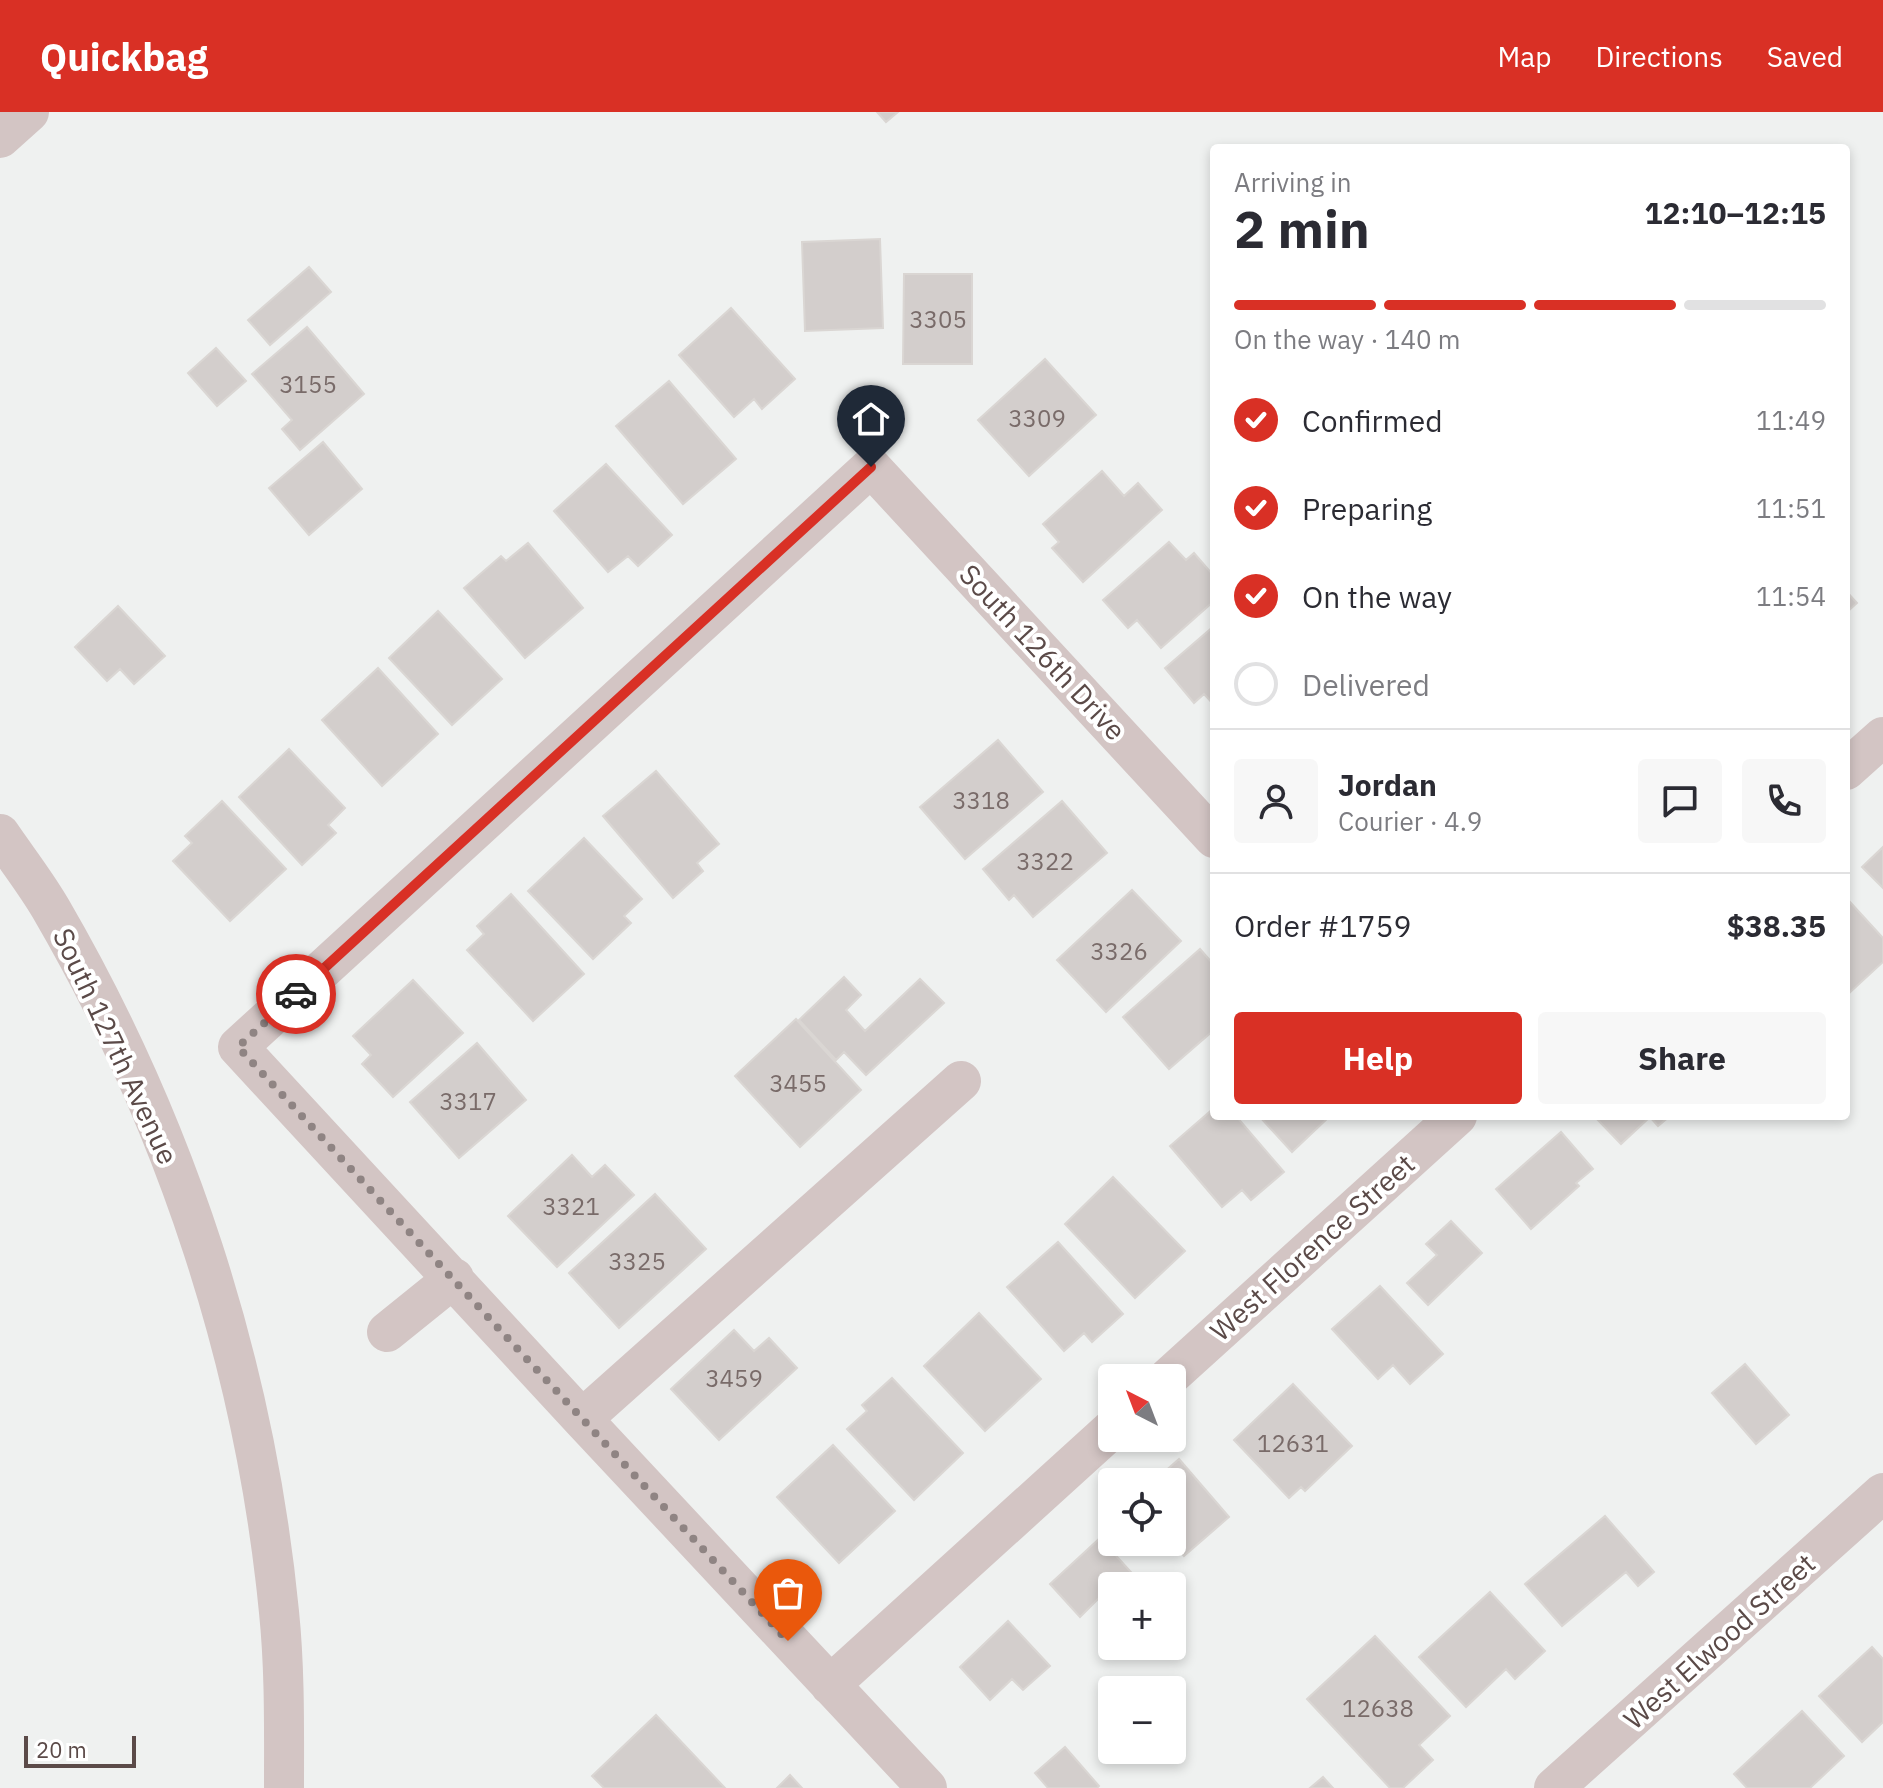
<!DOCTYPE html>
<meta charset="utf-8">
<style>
:root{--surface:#fff;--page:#f7f7f7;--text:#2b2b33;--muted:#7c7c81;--line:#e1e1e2;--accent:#d93025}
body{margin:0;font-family:"IBM Plex Sans",sans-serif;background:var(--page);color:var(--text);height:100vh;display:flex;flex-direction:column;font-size:30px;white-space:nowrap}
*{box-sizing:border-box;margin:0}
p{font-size:26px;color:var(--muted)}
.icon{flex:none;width:44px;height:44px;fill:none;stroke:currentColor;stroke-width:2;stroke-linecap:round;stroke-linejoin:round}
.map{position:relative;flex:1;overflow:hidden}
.details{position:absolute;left:1210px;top:32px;width:640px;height:976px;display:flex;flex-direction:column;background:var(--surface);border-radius:8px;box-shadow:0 4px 12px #0003}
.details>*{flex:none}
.needle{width:52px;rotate:318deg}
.tools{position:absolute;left:1098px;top:1252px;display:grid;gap:16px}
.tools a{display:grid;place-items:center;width:88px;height:88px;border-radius:8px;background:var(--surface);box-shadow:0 4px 12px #0003;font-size:40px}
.scale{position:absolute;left:24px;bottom:20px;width:112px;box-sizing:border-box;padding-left:8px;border:4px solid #5b4a48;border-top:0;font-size:22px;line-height:28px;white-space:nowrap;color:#5b4a48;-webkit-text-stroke:6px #fff;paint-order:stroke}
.pin{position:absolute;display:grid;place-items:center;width:68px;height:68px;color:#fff;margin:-82px -34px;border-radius:50% 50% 50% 0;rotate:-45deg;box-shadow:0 0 8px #0007}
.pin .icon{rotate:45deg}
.courier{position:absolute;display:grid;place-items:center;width:80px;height:80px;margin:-40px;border:6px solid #d93025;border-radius:50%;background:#fff;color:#222;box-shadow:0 2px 10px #0007}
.overview em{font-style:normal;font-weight:700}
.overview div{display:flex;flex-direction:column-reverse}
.overview{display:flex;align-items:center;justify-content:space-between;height:136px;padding:0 24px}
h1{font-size:52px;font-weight:700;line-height:60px}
.bar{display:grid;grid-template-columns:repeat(4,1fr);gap:12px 8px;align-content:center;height:96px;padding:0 24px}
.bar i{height:10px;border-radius:6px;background:var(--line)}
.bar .selected{background:var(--accent)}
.bar p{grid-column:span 4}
.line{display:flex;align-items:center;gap:20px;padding:0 24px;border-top:2px solid var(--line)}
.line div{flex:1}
.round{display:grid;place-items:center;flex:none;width:84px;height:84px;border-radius:8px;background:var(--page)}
ol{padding:0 24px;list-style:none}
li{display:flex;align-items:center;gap:24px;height:88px}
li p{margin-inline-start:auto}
li .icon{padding:8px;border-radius:50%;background:var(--accent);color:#fff;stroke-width:4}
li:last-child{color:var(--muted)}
li i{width:44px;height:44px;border:4px solid var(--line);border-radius:50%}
.cta{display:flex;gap:16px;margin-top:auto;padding:16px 24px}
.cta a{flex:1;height:92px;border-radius:8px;background:var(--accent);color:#fff;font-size:32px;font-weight:700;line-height:92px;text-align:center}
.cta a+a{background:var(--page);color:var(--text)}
header{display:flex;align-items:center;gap:48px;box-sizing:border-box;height:112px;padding:0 40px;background:var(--accent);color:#fff}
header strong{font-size:38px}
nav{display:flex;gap:44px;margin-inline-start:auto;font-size:28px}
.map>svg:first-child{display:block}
.building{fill:#d3cecc;stroke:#dad6d3;stroke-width:2}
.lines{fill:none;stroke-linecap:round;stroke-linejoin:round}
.minor{stroke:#d3c5c4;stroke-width:40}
.done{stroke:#8f8483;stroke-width:8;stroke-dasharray:0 14.4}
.route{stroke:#d93025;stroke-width:10}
.labels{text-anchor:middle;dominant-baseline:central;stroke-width:8;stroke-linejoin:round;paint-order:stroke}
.number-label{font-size:24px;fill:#796b69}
.street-label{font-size:28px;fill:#5b4a48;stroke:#fff}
</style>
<header>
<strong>Quickbag</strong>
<nav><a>Map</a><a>Directions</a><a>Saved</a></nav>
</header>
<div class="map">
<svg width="1883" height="1676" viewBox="0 0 1883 1676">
<rect width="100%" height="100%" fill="#eff1f0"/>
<path class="building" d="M877 0H898L886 10Z
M880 127 883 216 805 219 802 130Z
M309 155 331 180 270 233 248 208Z
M904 162H972V252H903Z
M731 196 795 267 762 297 754 287 734 305 679 243Z
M307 215 364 282 300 338 282 317 292 308 252 262Z
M216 236 246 269 217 294 188 261Z
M1045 247 1096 303 1029 364 978 308Z
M669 269 736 347 683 392 616 314Z
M323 330 362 377 309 423 269 376Z
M606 352 672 423 638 454 628 444 608 460 554 399Z
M1102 359 1124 384 1138 371 1162 398 1083 470 1052 436 1059 430 1043 412Z
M1169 430 1186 448 1194 441 1214 464V489L1161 536 1137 508 1128 516 1103 488Z
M528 431 583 496 525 546 464 476 501 444 506 449Z
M1846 479 1857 491 1846 501Z
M118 494 165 544 134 572 120 557 107 569 75 535Z
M438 499 502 567 452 613 389 546Z
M1214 514V593L1204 582 1194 591 1165 556Z
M378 556 438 622 382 674 322 608Z
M998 628 1043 680 965 747 920 695Z
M289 637 345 696 328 713 336 721 302 753 239 685Z
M656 659 719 732 697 751 703 759 673 786 603 704Z
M222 689 286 757 230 809 173 749 192 731 185 724Z
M1062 689 1107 741 1033 805 1014 783 1009 788 983 757Z
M584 726 642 787 624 804 631 811 593 847 528 779Z
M1883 735V776L1862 755Z
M1132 778 1181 829 1106 900 1057 848Z
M511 782 584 862 533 909 467 838 484 822 477 814Z
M1850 790 1883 826V850L1846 884V794Z
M1200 837 1214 853V918L1169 957 1123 905Z
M844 865 861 883 846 898 865 919 920 867 944 891 866 963 844 940 836 948 799 908Z
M413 868 463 921 393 985 362 952 371 943 353 924Z
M796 907 861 978 800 1035 735 964Z
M477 931 526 988 459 1046 410 990Z
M1214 996V1004H1236L1284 1060 1251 1088 1242 1078 1222 1095 1170 1034Z
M1259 1004H1330L1292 1040Z
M1594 1004H1670L1658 1014 1650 1005 1621 1032Z
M1561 1020 1593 1057 1576 1071 1579 1074 1531 1117 1496 1077Z
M572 1043 592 1065 605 1053 634 1083 557 1155 508 1104Z
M1113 1065 1185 1139 1135 1186 1065 1112Z
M655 1082 706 1137 619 1216 569 1161Z
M1451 1109 1482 1141 1428 1193 1407 1171 1437 1143 1426 1132Z
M1058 1130 1123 1202 1092 1230 1084 1221 1064 1239 1007 1175Z
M1380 1174 1443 1242 1410 1272 1393 1253 1378 1267 1332 1217Z
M979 1201 1041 1267 985 1319 924 1254Z
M734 1218 754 1239 769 1226 797 1256 719 1328 671 1277Z
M1745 1252 1789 1303 1756 1332 1712 1281Z
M892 1266 963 1341 914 1388 847 1317 867 1299 862 1293Z
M1293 1272 1352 1334 1305 1379 1301 1375 1289 1386 1234 1328Z
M833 1333 895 1399 839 1451 777 1385Z
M1179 1347 1229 1405 1184 1444 1172 1429V1370H1153Z
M1605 1404 1654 1460 1638 1474 1626 1460 1562 1514 1525 1472Z
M1100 1426 1139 1469 1134 1474H1112V1488L1105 1480 1080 1505 1050 1472Z
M1490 1480 1545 1539 1515 1567 1506 1557 1466 1595 1419 1545Z
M1008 1509 1050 1554 1023 1578 1012 1567 990 1588 960 1555Z
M1375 1524 1450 1604 1419 1633 1433 1648 1403 1676H1390L1307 1587Z
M1872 1535 1883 1547V1610L1862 1630 1819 1584Z
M1802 1599 1844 1644 1810 1676H1747L1734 1662Z
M656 1603 725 1676H604L592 1664Z
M1065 1635 1099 1674 1097 1676H1048L1035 1661Z
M790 1663 802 1676H777Z
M1323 1665 1333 1676H1310Z"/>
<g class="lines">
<path class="minor" d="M0 26 29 0
M1846 658 1883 625
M0 722C17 747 36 771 51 797 176 1012 255 1253 279 1500 285 1558 284 1618 284 1676
M387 1220 454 1166
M1168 1266 1457 1004
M582 1307 961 969
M830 1573 1112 1317
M927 1676 582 1307 238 935 871 355 1214 726
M1554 1676 1883 1381"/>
</g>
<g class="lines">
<path class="done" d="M296 882 238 935 788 1529"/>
<path class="route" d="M296 882 871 355"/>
</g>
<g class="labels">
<g class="number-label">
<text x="938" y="207">3305</text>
<text x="308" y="272">3155</text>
<text x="1037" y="306">3309</text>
<text x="981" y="688">3318</text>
<text x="1045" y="749">3322</text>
<text x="1119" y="839">3326</text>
<text x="798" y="971">3455</text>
<text x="468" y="989">3317</text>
<text x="571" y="1094">3321</text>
<text x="637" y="1149">3325</text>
<text x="734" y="1266">3459</text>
<text x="1293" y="1331">12631</text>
<text x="1378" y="1596">12638</text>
</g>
<g class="street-label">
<text transform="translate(1043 540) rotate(47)">South 126th Drive</text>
<text transform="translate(116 934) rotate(65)">South 127th Avenue</text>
<text transform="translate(1312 1135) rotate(-42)">West Florence Street</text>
<text transform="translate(1719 1529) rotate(-42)">West Elwood Street</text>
</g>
</g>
</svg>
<div class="tools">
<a><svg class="needle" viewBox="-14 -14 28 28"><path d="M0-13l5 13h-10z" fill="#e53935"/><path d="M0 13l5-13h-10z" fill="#7c7c81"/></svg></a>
<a><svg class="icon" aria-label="locate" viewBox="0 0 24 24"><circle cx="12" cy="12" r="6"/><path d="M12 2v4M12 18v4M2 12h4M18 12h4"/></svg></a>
<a>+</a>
<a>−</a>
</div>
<div class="scale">20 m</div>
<div class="pin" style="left:788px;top:1529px;background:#ea580c"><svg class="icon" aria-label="bag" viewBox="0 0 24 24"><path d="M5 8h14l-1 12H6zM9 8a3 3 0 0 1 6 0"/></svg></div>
<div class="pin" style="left:871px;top:355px;background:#1f2937"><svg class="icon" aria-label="home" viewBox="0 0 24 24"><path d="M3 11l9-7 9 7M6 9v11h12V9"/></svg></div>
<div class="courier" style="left:296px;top:882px"><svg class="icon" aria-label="car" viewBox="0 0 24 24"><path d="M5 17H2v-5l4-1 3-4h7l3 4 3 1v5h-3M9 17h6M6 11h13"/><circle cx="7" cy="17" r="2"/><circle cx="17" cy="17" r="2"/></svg></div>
<section class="details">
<div class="overview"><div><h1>2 min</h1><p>Arriving in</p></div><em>12:10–12:15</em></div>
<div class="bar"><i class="selected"></i><i class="selected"></i><i class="selected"></i><i></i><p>On the way · 140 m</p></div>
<ol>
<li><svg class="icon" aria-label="check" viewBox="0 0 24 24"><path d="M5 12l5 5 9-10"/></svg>Confirmed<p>11:49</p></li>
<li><svg class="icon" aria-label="check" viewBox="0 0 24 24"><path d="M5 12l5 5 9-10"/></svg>Preparing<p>11:51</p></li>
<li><svg class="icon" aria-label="check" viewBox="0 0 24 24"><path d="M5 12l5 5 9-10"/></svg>On the way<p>11:54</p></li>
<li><i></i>Delivered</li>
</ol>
<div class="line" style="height:144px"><a class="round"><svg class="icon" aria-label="person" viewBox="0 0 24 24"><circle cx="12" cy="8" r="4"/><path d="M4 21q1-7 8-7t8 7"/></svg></a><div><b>Jordan</b><p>Courier · 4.9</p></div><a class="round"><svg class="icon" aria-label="chat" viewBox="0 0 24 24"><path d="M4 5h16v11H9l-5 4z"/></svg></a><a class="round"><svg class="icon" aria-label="phone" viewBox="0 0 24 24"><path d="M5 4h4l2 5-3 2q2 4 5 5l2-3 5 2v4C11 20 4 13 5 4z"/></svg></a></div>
<div class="line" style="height:104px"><div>Order #1759</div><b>$38.35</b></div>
<div class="cta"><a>Help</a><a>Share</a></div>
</section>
</div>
